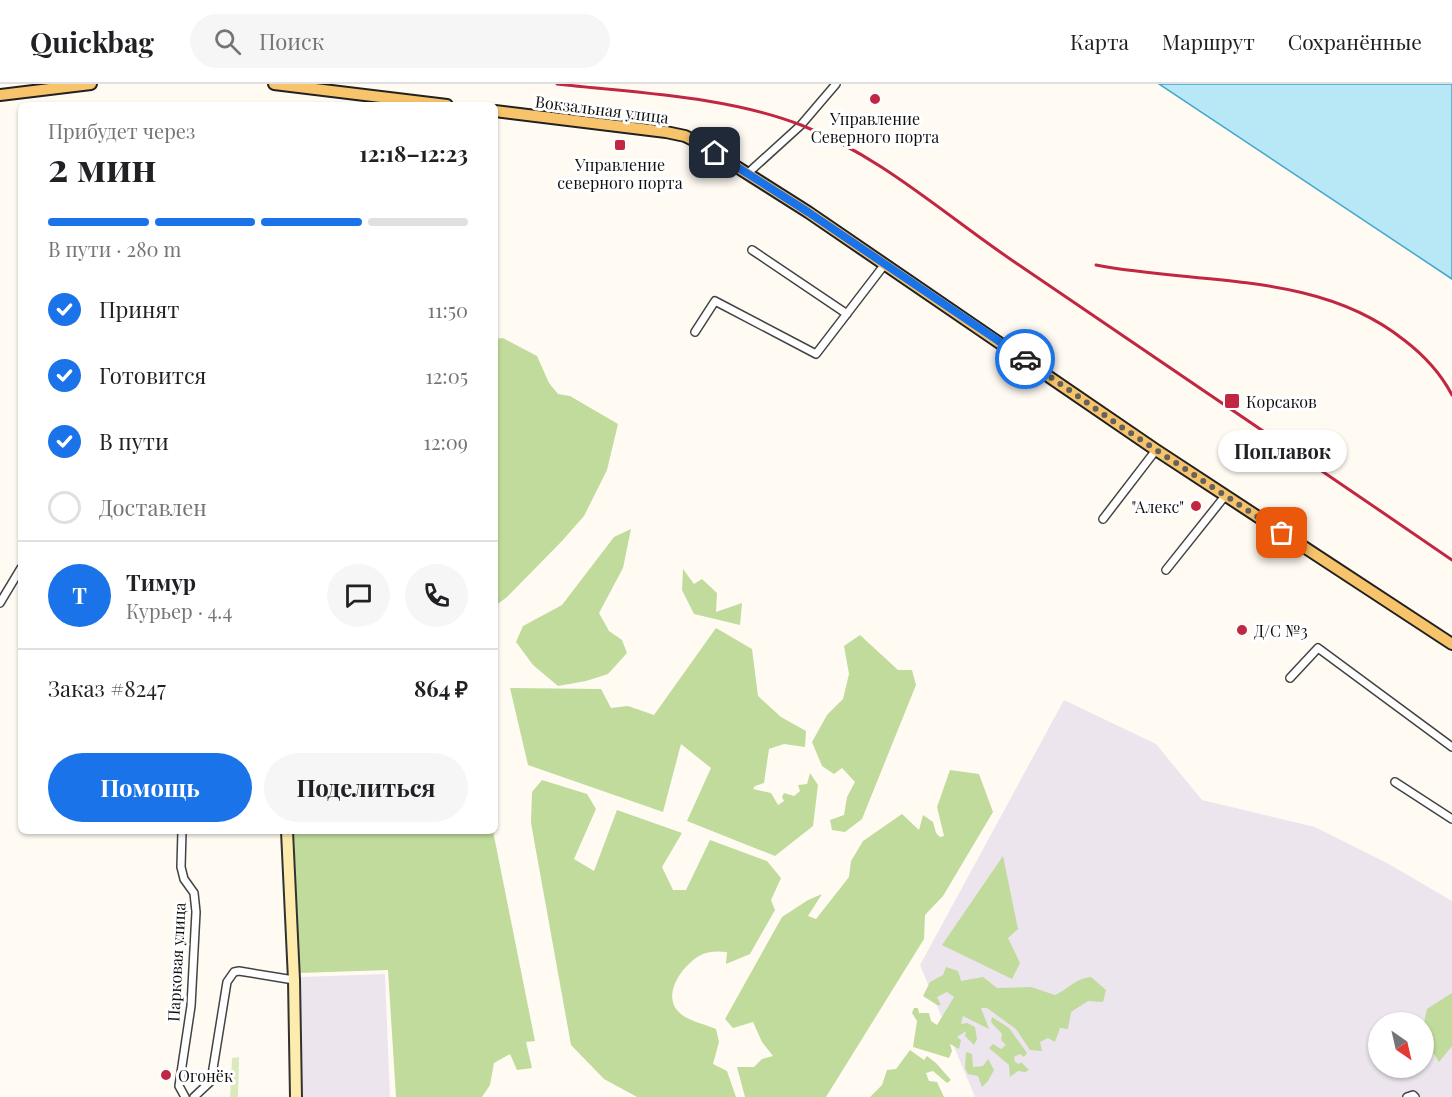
<!DOCTYPE html>
<html lang="ru">
<meta charset="utf-8">
<style>
:root{--surface:#fff;--page:#f6f6f6;--text:#202124;--muted:#757577;--line:#e0e0e0;--accent:#1a73e8}
body{margin:0;font-family:"Playfair Display",serif;background:var(--page);color:var(--text);height:100vh;display:flex;flex-direction:column;font-size:22px;white-space:nowrap}
*{box-sizing:border-box;margin:0}
p{font-size:20px;color:var(--muted)}
.icon{flex:none;width:33px;height:33px;fill:none;stroke:currentColor;stroke-width:2;stroke-linecap:round;stroke-linejoin:round}
.map{position:relative;flex:1;overflow:hidden}
.drawer{position:absolute;left:18px;top:18px;width:480px;height:732px;display:flex;flex-direction:column;background:var(--surface);border-radius:9px;box-shadow:0 2px 4px #0004}
.drawer>*{flex:none}
.needle{width:39px;rotate:146deg}
.fabs{position:absolute;left:1368px;top:928px;display:grid;gap:12px}
.fabs a{display:grid;place-items:center;width:66px;height:66px;border-radius:50%;background:var(--surface);box-shadow:0 2px 4px #0004;font-size:30px}
.pin{position:absolute;display:grid;place-items:center;width:51px;height:51px;color:#fff;margin:-26px;border-radius:12px;box-shadow:0 3px 9px #0006}
.courier{position:absolute;display:grid;place-items:center;width:60px;height:60px;margin:-30px;border:4px solid #1a73e8;border-radius:50%;background:#fff;color:#222;box-shadow:0 2px 8px #0007}
.bubble{position:absolute;height:42px;border-radius:21px;background:var(--surface);box-shadow:0 2px 4px #0004;font-size:20px;font-weight:700;line-height:42px;text-align:center}
.head em{font-style:normal;font-weight:700}
.head div{display:flex;flex-direction:column-reverse}
.head{display:flex;align-items:center;justify-content:space-between;height:102px;padding:0 30px}
h1{font-size:39px;font-weight:700;line-height:45px}
.bar{display:grid;grid-template-columns:repeat(4,1fr);gap:9px 6px;align-content:center;height:72px;padding:0 30px}
.bar i{height:8px;border-radius:4px;background:var(--line)}
.bar .on{background:var(--accent)}
.bar p{grid-column:span 4}
.line{display:flex;align-items:center;gap:15px;padding:0 30px;border-top:2px solid var(--line)}
.line div{flex:1}
.round{display:grid;place-items:center;flex:none;width:63px;height:63px;border-radius:32px;background:var(--page)}
ol{padding:0 30px;list-style:none}
li{display:flex;align-items:center;gap:18px;height:66px}
li p{margin-inline-start:auto}
li .icon{padding:6px;border-radius:50%;background:var(--accent);color:#fff;stroke-width:4}
li:last-child{color:var(--muted)}
li i{width:33px;height:33px;border:3px solid var(--line);border-radius:50%}
.button{display:flex;gap:12px;margin-top:auto;padding:12px 30px}
.button a{flex:1;height:69px;border-radius:36px;background:var(--accent);color:#fff;font-size:24px;font-weight:700;line-height:69px;text-align:center}
.button a+a{background:var(--page);color:var(--text)}
header{display:flex;align-items:center;gap:36px;box-sizing:border-box;height:84px;padding:0 30px;background:var(--surface);border-bottom:2px solid var(--line)}
header strong{font-size:28px}
nav{display:flex;gap:33px;margin-inline-start:auto;font-size:21px}
.search{width:420px;height:54px;background:var(--page);display:flex;align-items:center;gap:15px;box-sizing:border-box;padding:0 21px;border-radius:33px;color:var(--muted);font-size:22px}
.map>svg:first-child{display:block}
.industrial{fill:#ece5ee;fill-rule:evenodd}
.green{fill:#daeabc}
.forest{fill:#c0db9b}
.water{fill:#b8e7f6;stroke:#3fa6cd;stroke-width:1.5}
.lines{fill:none;stroke-linecap:round;stroke-linejoin:round}
.street-casing{stroke:#434343;stroke-width:10}
.secondary-casing{stroke:#323232;stroke-width:14}
.primary-casing{stroke:#212121;stroke-width:14}
.street{stroke:#fff;stroke-width:7}
.secondary{stroke:#feecaf;stroke-width:10}
.primary{stroke:#f7c46b;stroke-width:10}
.rail{stroke:#c12742;stroke-width:3}
.done{stroke:#64625f;stroke-width:6;stroke-dasharray:0 10.8}
.route{stroke:#1a73e8;stroke-width:8}
.poi-dot{fill:#c12742;stroke:#fff;stroke-width:2}
.labels{text-anchor:middle;dominant-baseline:central;stroke-width:6;stroke-linejoin:round;paint-order:stroke}
.street-label{font-size:16px;fill:#101010;stroke:#fff}
.poi-label{font-size:16px;fill:#101010;stroke:#fff;text-anchor:start}
</style>
<header>
<strong>Quickbag</strong>
<div class="search"><svg class="icon" aria-label="search" viewBox="0 0 24 24"><circle cx="10" cy="10" r="6"/><path d="M15 15l6 6"/></svg>Поиск</div>
<nav><a>Карта</a><a>Маршрут</a><a>Сохранённые</a></nav>
</header>
<div class="map">
<svg width="1452" height="1013" viewBox="0 0 1452 1013">
<rect width="100%" height="100%" fill="#fffbf3"/>
<path class="industrial" d="M1064 616 1156 660 1202 716 1315 743 1387 779 1452 817V1013H975L920 881ZM1378 939H1424V984H1378Z
M385 890 390 1013H303L300 893Z"/>
<path class="green" d="M239 973 238 1013H230L232 974Z"/>
<path class="forest" d="M503 254 537 272 549 299 558 310 570 312 618 340 607 386 584 432 562 457 507 513 495 522V255Z
M631 445 623 484 599 529 609 547 622 556 627 569 608 590 586 597 558 602 533 581 516 558 523 542 562 521 614 453Z
M683 485 694 500 702 495 717 509 716 528 742 519 740 541 694 530 682 506Z
M716 544 752 565 758 612 781 633 806 647 805 663 784 660 769 665 764 699 755 702 753 705 771 709 778 721 784 717 782 713 784 709 794 712 800 707 798 701 807 700 810 689 818 701 813 742 775 772 687 737 711 684 681 660 663 728 528 681 510 604 601 605 611 624 628 622 654 631Z
M860 551 898 586H912L916 601 862 735 845 748 832 746 830 736 844 731 847 713 855 698 842 684 834 690 822 682 812 658 827 631 843 615 849 590 844 562Z
M950 686 979 690 993 728 943 812 925 831 924 855 826 1013H745L737 983H754L762 975 773 972 762 958 753 938 733 944 725 935 782 833 808 816 822 810 808 832 816 835 849 793 851 777 863 757 902 730 919 746 923 731 933 738 936 749 940 753 944 752 937 723Z
M542 696 587 710 596 725 574 775 594 787 617 726 682 749 662 783 673 806H686L710 756 767 777 781 794 771 816 775 826 750 870 726 880 727 868C717 867 708 867 699 872 681 883 660 913 681 930 691 938 705 940 716 945L719 958 713 980 727 987 736 1013H637L604 995 571 961 531 739 532 708Z
M294 747H493L535 957 526 958 532 984 517 986 510 970 494 979 490 1001 482 1013H396L388 886 299 889Z
M1003 772 1018 845 1008 854 1020 879 1012 895 942 861Z
M946 883 958 887 961 897 983 893 997 904 1031 903 1055 911C1069 905 1074 895 1091 893L1106 906 1103 918 1088 917 1071 928 1068 945 1060 944 1055 958 1048 954 1040 958 1042 967 1030 966 1016 945 987 924H981L989 945 963 932 961 940 967 939 975 943 977 955 974 961 965 952 966 947 957 953 961 956 959 965 950 960 952 967 949 974 913 963 917 937 912 929 914 924H918L919 929H929L931 937 937 941 954 913 947 908 937 913 941 921H937L923 912 930 898 943 891Z
M1452 909V962L1439 978C1425 955 1420 952 1427 925Z
M992 933 1009 944 1027 969 1024 973 1020 970 1014 973 1015 978 1019 980 1021 978 1029 986 1025 988 1018 987 1010 993 1009 981 989 964 993 960 1001 965 1006 961 1001 956 1002 950 991 938Z
M910 966 924 976 927 972 936 979 951 996 947 999 933 987 926 989 929 997 937 998 944 1013H870L882 1001 887 986 896 985Z
M966 968 972 970 973 983 983 982 988 975 994 986 988 997 982 1003 978 992 968 990 965 984Z"/>
<path class="water" d="M1159 0H1452V195Z"/>
<g class="lines">
<g class="street-casing">
<path id="street" d="M747 90 801 41 836 0
M752 166 847 230
M695 248 715 217 816 270 885 180
M1103 435 1156 366
M1166 486 1225 412
M0 519 21 484
M1290 594 1318 564 1452 663
M1395 698 1452 735
M182 747 181 783 184 795 194 809 196 828 191 922 179 1002 185 1013
M194 1013 211 997 227 898 234 888 239 887 294 896
M1407 1013 1413 1011 1415 1013"/>
</g>
<g class="secondary-casing">
<path id="secondary" d="M287 747 294 896 296 1013"/>
</g>
<g class="primary-casing">
<path id="primary" d="M274 0 447 21
M0 11 91 0
M495 27 666 48 685 52 699 59 808 128 1156 366 1452 560"/>
</g>
<use href="#street" class="street"/>
<use href="#secondary" class="secondary"/>
<use href="#primary" class="primary"/>
<path class="rail" d="M557 0C636 9 726 12 801 41 883 73 947 133 1019 181 1163 279 1308 377 1452 476
M1096 181C1199 201 1318 187 1404 256 1425 272 1440 288 1452 311"/>
</g>
<g class="lines">
<path class="done" d="M1025 275 1120 342 1282 449"/>
<path class="route" d="M715 69 808 128 1025 275"/>
</g>
<g class="poi-dot">
<circle cx="875" cy="15" r="6"/>
<rect x="614" y="55" width="12" height="12" rx="3"/>
<rect x="1224" y="309" width="16" height="16" rx="3"/>
<circle cx="1196" cy="422" r="6"/>
<circle cx="1242" cy="546" r="6"/>
<circle cx="166" cy="991" r="6"/>
</g>
<g class="labels">
<g class="street-label">
<text transform="translate(602 25) rotate(7)">Вокзальная улица</text>
<text transform="translate(176 878) rotate(-87)">Парковая улица</text>
</g>
<g class="poi-label">
<text x="875" y="34" text-anchor="middle">Управление<tspan x="875" dy="18">Северного порта</tspan></text>
<text x="620" y="80" text-anchor="middle">Управление<tspan x="620" dy="18">северного порта</tspan></text>
<text x="1246" y="317">Корсаков</text>
<text x="1184" y="422" text-anchor="end">"Алекс"</text>
<text x="1254" y="546">Д/С №3</text>
<text x="178" y="991">Огонёк</text>
</g>
</g>
</svg>
<div class="fabs">
<a><svg class="needle" viewBox="-14 -14 28 28"><path d="M0-13l5 13h-10z" fill="#e53935"/><path d="M0 13l5-13h-10z" fill="#757577"/></svg></a>
</div>
<div class="pin" style="left:1282px;top:449px;background:#ea580c"><svg class="icon" aria-label="bag" viewBox="0 0 24 24"><path d="M5 8h14l-1 12H6zM9 8a3 3 0 0 1 6 0"/></svg></div>
<div class="pin" style="left:715px;top:69px;background:#1f2937"><svg class="icon" aria-label="home" viewBox="0 0 24 24"><path d="M3 11l9-7 9 7M6 9v11h12V9"/></svg></div>
<div class="courier" style="left:1025px;top:275px"><svg class="icon" aria-label="car" viewBox="0 0 24 24"><path d="M5 17H2v-5l4-1 3-4h7l3 4 3 1v5h-3M9 17h6M6 11h13"/><circle cx="7" cy="17" r="2"/><circle cx="17" cy="17" r="2"/></svg></div>
<div class="bubble" style="left:1218px;top:346px;width:129px">Поплавок</div>
<section class="drawer">
<div class="head"><div><h1>2 мин</h1><p>Прибудет через</p></div><em>12:18–12:23</em></div>
<div class="bar"><i class="on"></i><i class="on"></i><i class="on"></i><i></i><p>В пути · 280 m</p></div>
<ol>
<li><svg class="icon" aria-label="check" viewBox="0 0 24 24"><path d="M5 12l5 5 9-10"/></svg>Принят<p>11:50</p></li>
<li><svg class="icon" aria-label="check" viewBox="0 0 24 24"><path d="M5 12l5 5 9-10"/></svg>Готовится<p>12:05</p></li>
<li><svg class="icon" aria-label="check" viewBox="0 0 24 24"><path d="M5 12l5 5 9-10"/></svg>В пути<p>12:09</p></li>
<li><i></i>Доставлен</li>
</ol>
<div class="line" style="height:108px"><b class="round" style="background:var(--accent);color:#fff">Т</b><div><b>Тимур</b><p>Курьер · 4.4</p></div><a class="round"><svg class="icon" aria-label="chat" viewBox="0 0 24 24"><path d="M4 5h16v11H9l-5 4z"/></svg></a><a class="round"><svg class="icon" aria-label="phone" viewBox="0 0 24 24"><path d="M5 4h4l2 5-3 2q2 4 5 5l2-3 5 2v4C11 20 4 13 5 4z"/></svg></a></div>
<div class="line" style="height:78px"><div>Заказ #8247</div><b>864 ₽</b></div>
<div class="button"><a>Помощь</a><a>Поделиться</a></div>
</section>
</div>
